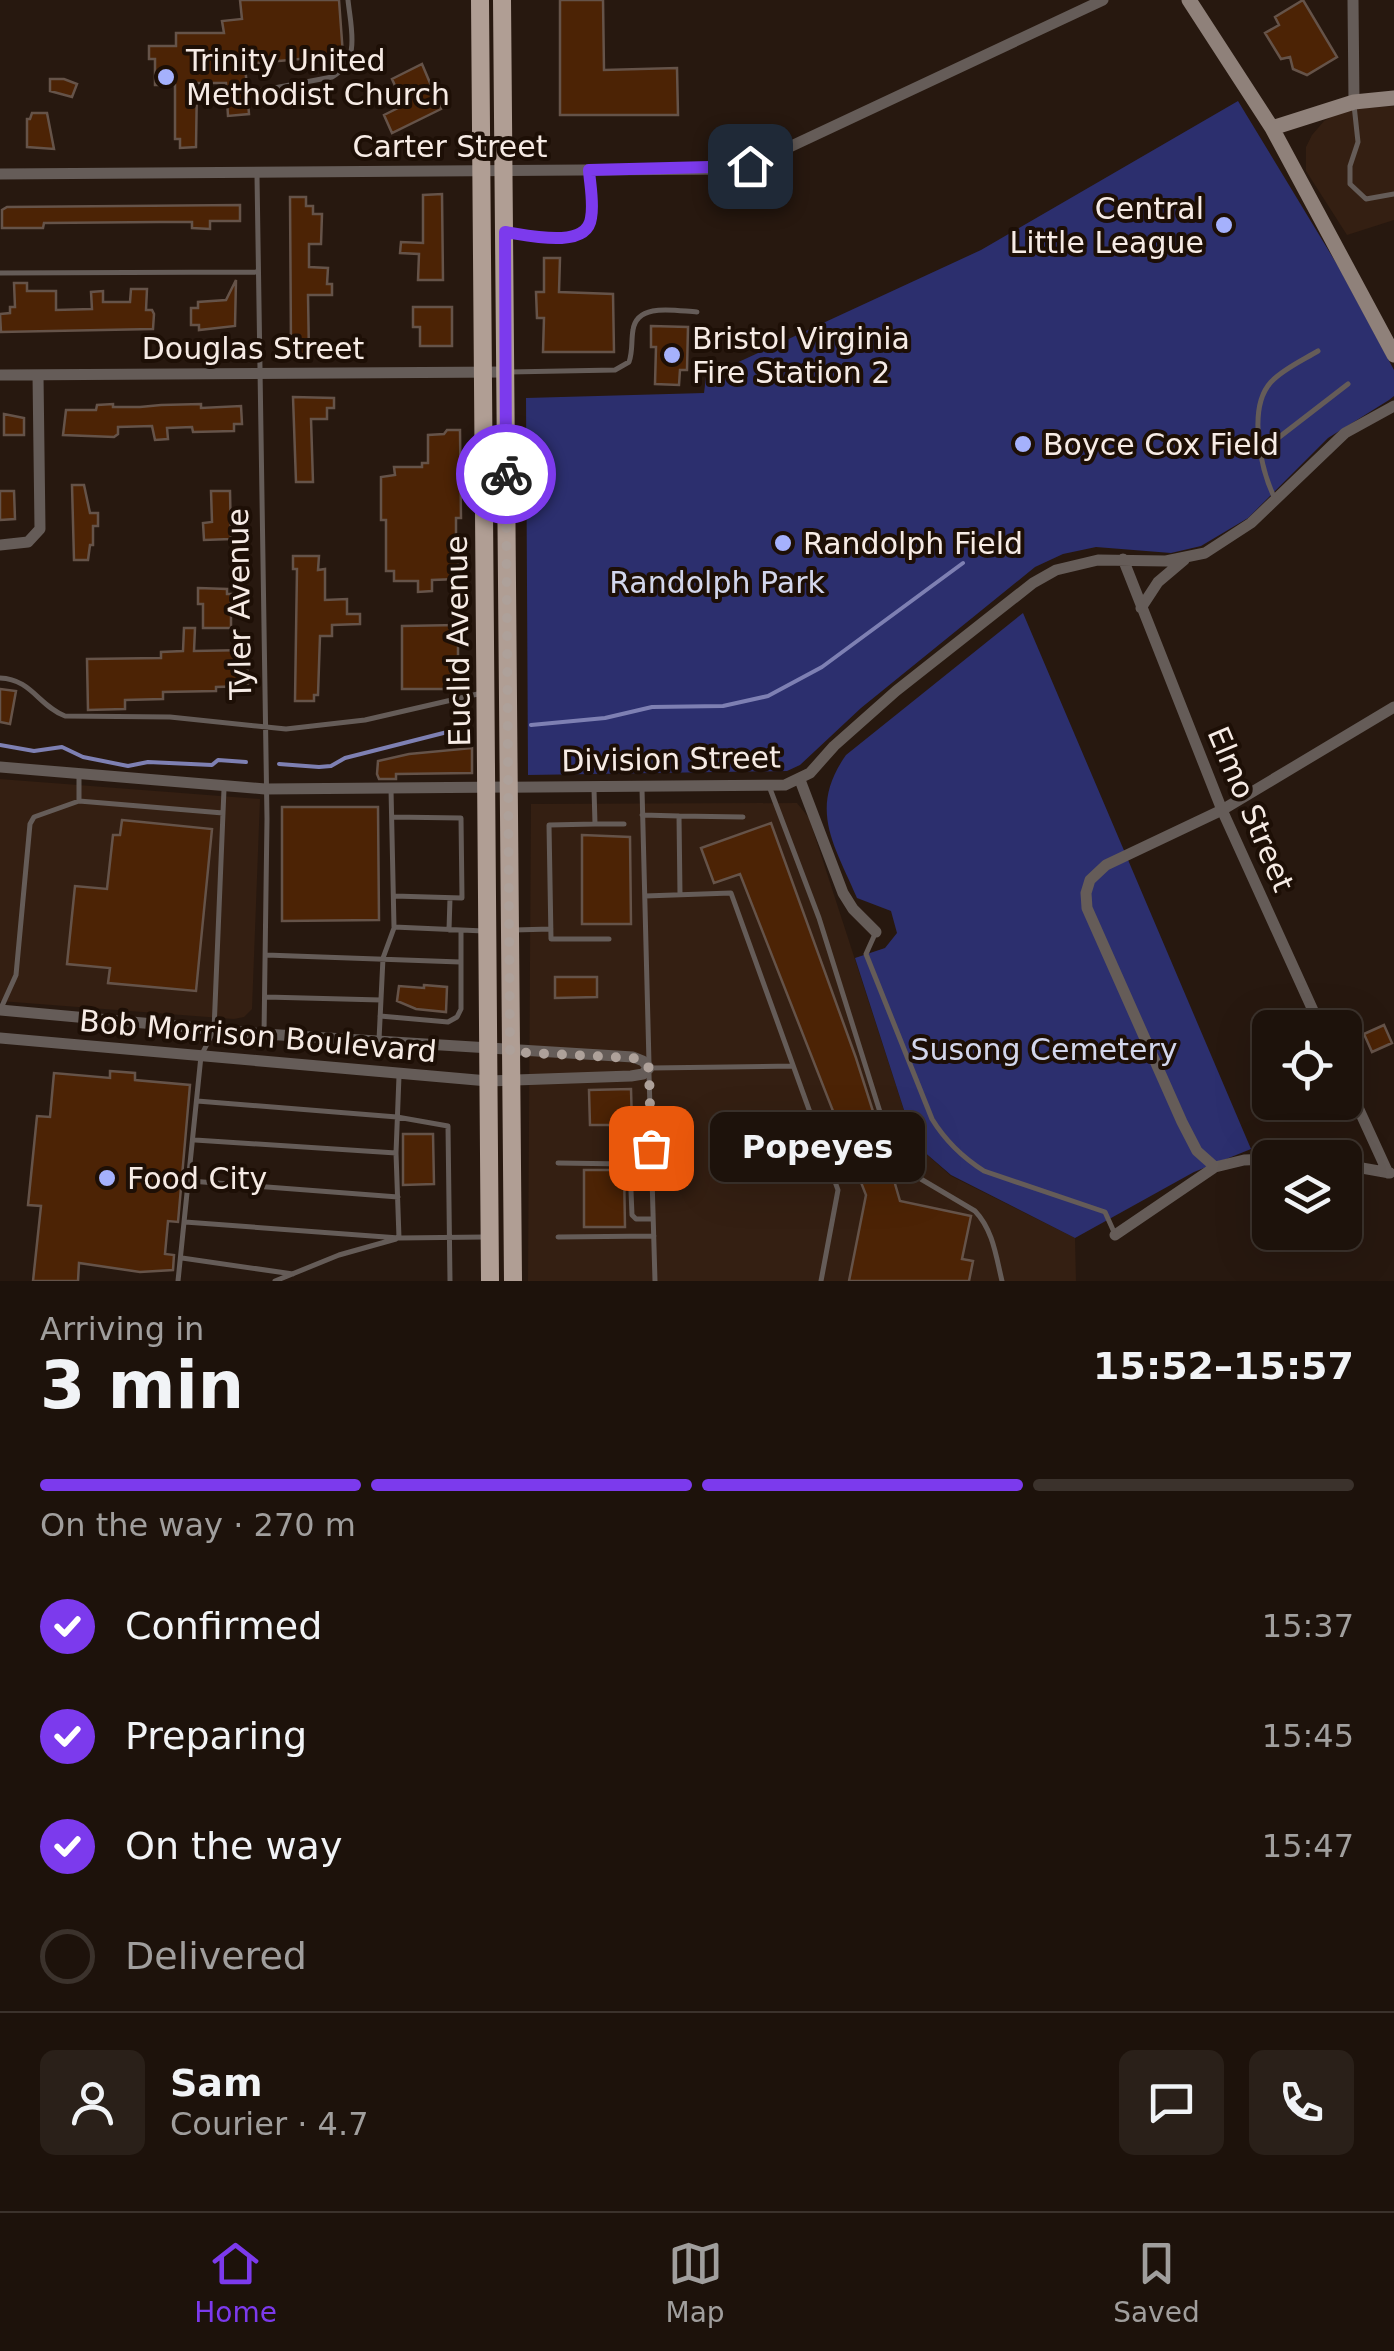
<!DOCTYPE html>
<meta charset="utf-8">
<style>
:root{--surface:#1d120b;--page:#2a2019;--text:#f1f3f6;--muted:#a09e9d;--line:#3b322c;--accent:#7c3aed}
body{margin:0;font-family:"DejaVu Sans",sans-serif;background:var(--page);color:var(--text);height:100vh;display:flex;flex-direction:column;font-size:38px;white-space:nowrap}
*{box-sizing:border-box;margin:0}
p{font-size:32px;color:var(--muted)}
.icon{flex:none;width:55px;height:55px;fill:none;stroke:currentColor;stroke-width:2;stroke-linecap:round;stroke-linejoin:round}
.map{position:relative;height:1281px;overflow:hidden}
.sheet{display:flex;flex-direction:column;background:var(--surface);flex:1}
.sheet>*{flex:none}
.fabs{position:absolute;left:1252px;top:1010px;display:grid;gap:20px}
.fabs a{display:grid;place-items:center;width:110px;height:110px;border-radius:15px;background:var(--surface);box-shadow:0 10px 40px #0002,0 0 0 2px var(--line);font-size:50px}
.pin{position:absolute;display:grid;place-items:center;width:85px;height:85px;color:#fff;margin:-42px;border-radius:20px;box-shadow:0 5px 15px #0006}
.courier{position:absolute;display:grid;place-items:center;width:100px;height:100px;margin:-50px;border:8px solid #7c3aed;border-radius:50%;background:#fff;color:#222;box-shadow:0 2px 12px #0007}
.bubble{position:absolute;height:70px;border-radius:15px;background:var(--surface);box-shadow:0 10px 40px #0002,0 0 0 2px var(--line);font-size:32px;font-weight:700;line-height:70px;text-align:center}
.head em{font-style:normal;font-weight:700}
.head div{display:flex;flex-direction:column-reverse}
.head{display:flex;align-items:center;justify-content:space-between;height:170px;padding:0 40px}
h1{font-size:65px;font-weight:700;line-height:75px}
.bar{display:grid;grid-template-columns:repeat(4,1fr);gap:15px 10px;align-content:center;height:120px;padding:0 40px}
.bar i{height:12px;border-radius:8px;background:var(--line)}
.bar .selected{background:var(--accent)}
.bar p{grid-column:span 4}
.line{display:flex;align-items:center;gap:25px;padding:0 40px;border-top:2px solid var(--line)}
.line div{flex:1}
.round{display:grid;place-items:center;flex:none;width:105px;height:105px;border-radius:15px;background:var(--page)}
ol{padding:0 40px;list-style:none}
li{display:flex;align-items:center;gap:30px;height:110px}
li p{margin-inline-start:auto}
li .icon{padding:10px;border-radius:50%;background:var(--accent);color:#fff;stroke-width:4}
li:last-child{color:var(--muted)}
li i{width:55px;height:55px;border:5px solid var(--line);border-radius:50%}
.tabs{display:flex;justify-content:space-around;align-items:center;height:140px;border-top:2px solid var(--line);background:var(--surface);font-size:28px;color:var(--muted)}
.tabs a{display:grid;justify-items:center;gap:5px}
.tabs .selected{color:var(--accent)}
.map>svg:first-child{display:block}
.built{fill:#341f12}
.green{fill:#2c2f6e}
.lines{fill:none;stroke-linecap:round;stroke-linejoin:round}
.stream{stroke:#7e80b3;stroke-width:4}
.building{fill:#4c2305;stroke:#655349;stroke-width:2.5}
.lane{stroke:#655c58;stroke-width:5}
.street{stroke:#655c58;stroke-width:11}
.secondary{stroke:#8f817a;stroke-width:15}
.primary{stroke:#b09e94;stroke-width:18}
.done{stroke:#aea19a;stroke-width:10;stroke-dasharray:0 18}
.route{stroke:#7c3aed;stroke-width:12}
.poi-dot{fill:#a5b1fc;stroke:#1d0f06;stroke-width:4}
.labels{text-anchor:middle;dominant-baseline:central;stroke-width:8;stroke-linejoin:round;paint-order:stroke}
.poi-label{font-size:30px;fill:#f6ebe5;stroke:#1d0f06;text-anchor:start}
.street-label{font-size:30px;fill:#f6ebe5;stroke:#1d0f06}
.park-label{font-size:30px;fill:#d2d6ec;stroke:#1d0f06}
</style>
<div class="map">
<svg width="1394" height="1281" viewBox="0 0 1394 1281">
<rect width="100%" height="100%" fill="#27180f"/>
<path class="built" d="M1394 106V220L1347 235 1306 171V147L1312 135 1324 121 1343 110Z
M0 779 260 799 252 1009 244 1017 234 1019 0 1001Z
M797 803 809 818 915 1144 951 1176 1075 1238 1076 1281H528L531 804Z"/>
<path class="green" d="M1238 101 1338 266 1394 370V396L1389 400 1328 438 1248 518 1201 546 1171 553 1096 547 1063 554 1035 567 861 708 800 765 787 771 528 775 526 398 704 393 706 377 981 250Z
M1023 613 1251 1149 1194 1172 1075 1238 951 1175 915 1144 855 958 885 948 897 933 891 911 857 898C834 844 808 809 846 755Z"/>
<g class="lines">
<path class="stream" d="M531 725 605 718 652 707 723 706 768 696 822 667 963 563
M0 745 34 751 62 747 83 757 128 766 148 762 212 765 218 760 246 762
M279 764 319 767 331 766 345 758 467 727"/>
</g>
<path class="building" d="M240 0H339L343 55 245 64 249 114 228 116 226 83H197L196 147 180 148V139H175V85H155V59H149V46H176V33H224L222 21 242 19Z
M560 0H603L604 70 677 68 678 115H560Z
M1303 0 1337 57 1307 75 1293 69 1290 57 1281 59 1265 33 1279 25 1275 17Z
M422 64 441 109 392 133 384 115 404 105 392 79Z
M50 79H64L77 84 72 97 50 91Z
M32 113H47L54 149 27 147V119H30Z
M442 194 443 280H418L419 254 400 253 401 242 423 243V195Z
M290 197H306V206H313V214H322L321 244H309V267L328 268 327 284H332V295H308L309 354H292L291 346Z
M240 205V221H210V229L192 228V222H160L44 223 43 228H2V210L7 207Z
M544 258H560L559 292 613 294 614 352H543L544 318H537L536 292H544Z
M236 280 235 326 199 330V325H191V308H198V302L226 300Z
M14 283H27V291H56V310L92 309 91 292 103 291V302H130L131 289H147L146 310H152L154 314 153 329 1 332 0 314 10 313V307H15Z
M413 307H452V346H420V327H413Z
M651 326 688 327 687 370H680L679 385 655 384 656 347H651Z
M293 397 334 398V408H327V419H311L313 482H296Z
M113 404V407H140L161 405 201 404V408L241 406 242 424H234V431L193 432 192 427 167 428 168 439 155 440 152 426 118 427V434L114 437 63 435 66 410H96L97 405Z
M4 414 24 418V435H4Z
M447 430H460L461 518H456V539H459L464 557H458V579L432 580V591L418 592V581H394V571H386V520H381V477L395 475 394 467H422V463H428V435L444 434Z
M72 485H84L90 513H98V526H93V545H90L88 560H74Z
M0 491H14L15 519 0 520Z
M211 491H230L231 539 204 540 203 523 212 522Z
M293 556H319L318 570 325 569V600L347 599V614H360V624L332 625V636H320L318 695H314V701H295L297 569H293Z
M198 588 227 589V594H231V628H203V604H198Z
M458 625V689H402V626Z
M184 628H195L194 651 247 650 248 686 216 687V691L163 692V699L125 700V709L88 710 87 659 161 658V652L183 651Z
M0 689 16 691 10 724 0 722Z
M472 748V773L396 774V779H379L377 774 378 761 409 754Z
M282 807H378L379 920 282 921Z
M122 820 212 829 196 991 108 983 110 968 67 964 75 886 107 889 113 835H120Z
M771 823 856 1058 885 1149 896 1167 891 1170 900 1201 971 1216 962 1259 973 1261 969 1281H849L866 1195 740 874 714 883 701 848Z
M582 835 630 837 631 924H582Z
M555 977H597V997L555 998Z
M424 985 447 987 446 1012 416 1009 397 1001 399 986 424 988Z
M1384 1025 1392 1043 1372 1052 1364 1034Z
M110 1071 135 1073V1080L190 1085 178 1222 168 1221 165 1254 174 1255 173 1270 140 1272 79 1263 78 1281H33L41 1206 28 1205 37 1116 50 1117 54 1073 110 1078Z
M631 1089 632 1125H590L589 1090Z
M403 1134H433L434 1184 403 1185Z
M584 1170H624L625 1227H584Z"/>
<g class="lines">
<path class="lane" d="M253 92 332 77C361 61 351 29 348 0
M1354 105 1358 142 1350 166V184L1366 199 1394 194
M257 176 267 819 264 1034
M509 233C531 235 582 250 590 222 595 208 590 188 589 173
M0 273 257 272
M509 372 615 370 629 362C633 351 631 341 633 330 637 302 676 311 697 312
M1260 452 1348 384
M1274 497C1261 469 1247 408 1271 382 1283 369 1303 360 1318 351
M0 678C31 679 39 706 65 716L170 717 286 729 365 720 482 693
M79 775V801
M769 786 819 918 891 1147 909 1172 975 1211C993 1230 996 1256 1002 1281
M391 789 394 927 484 931
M594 789 595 824 549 825 551 939H609
M642 789 649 1063
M642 815 679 816 680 895
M679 816 743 817
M392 817 461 818 462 898 394 896
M595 824H624
M645 896 731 893 838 1190 821 1281
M449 930 450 898
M514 930 551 929
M875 934 866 954 932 1119C946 1142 962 1157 984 1171L1105 1212 1114 1232
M266 955 460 962
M266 997 381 1000
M2 1006 16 975 30 824 34 817 79 801 223 813
M380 1016 448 1022 457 1017 461 1009V930
M379 1040 383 958 394 928
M651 1068 793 1066
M649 1074 655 1281
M399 1076 396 1153 399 1238 484 1237
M197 1101 397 1117 448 1126 450 1281
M195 1140 396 1153
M558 1163 626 1164 630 1167 632 1215 636 1219H653
M190 1181 398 1197
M185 1222 399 1238
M558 1237 654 1236
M182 1258 293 1274
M178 1281 201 1056 214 1030 224 789
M275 1281 339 1255 396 1239"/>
<path class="street" d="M1353 0 1354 102
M0 174 730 169 749 166 1103 0
M0 375 506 372
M0 545 28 542 40 529 38 375
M1123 559 1222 810 1321 1028
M1141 608 1158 582 1184 560
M0 767 265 789 785 785 810 773 834 746 896 691 1033 583 1056 570 1098 560 1166 561 1205 553 1251 523 1345 433 1394 406
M800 780 843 893 853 909 876 932
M0 1010 264 1034 633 1057 643 1061 649 1068 643 1074 631 1076 488 1081 0 1038
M1345 1079 1388 1173
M1345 1165 1390 1173
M1215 1167 1197 1151 1182 1122 1087 908 1086 893 1090 880 1106 865 1222 810 1394 707
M1115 1235 1215 1167 1244 1160 1270 1159"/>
<path class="secondary" d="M1189 0 1272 128 1394 355
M1272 128 1354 102 1394 98"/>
<path class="primary" d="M480 0 490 1281
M502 0 513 1281"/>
</g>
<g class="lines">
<path class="done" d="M506 474 510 1052 633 1058 643 1061 649 1068 651 1148"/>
<path class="route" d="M506 474 505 232C527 235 587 250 591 218 594 203 590 185 589 170L750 166"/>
</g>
<g class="poi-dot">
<circle cx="166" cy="77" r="10"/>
<circle cx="1224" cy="225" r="10"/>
<circle cx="672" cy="355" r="10"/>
<circle cx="1023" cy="444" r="10"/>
<circle cx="783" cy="543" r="10"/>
<circle cx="107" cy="1178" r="10"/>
</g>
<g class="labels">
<g class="poi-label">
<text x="186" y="60">Trinity United<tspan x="186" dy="34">Methodist Church</tspan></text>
<text x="1204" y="208" text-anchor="end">Central<tspan x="1204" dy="34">Little League</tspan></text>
<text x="692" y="338">Bristol Virginia<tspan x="692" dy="34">Fire Station 2</tspan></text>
<text x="1043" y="444">Boyce Cox Field</text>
<text x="803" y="543">Randolph Field</text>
<text x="127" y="1178">Food City</text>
</g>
<g class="street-label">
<text x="450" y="146">Carter Street</text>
<text x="253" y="348">Douglas Street</text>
<text transform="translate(239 604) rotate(-91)">Tyler Avenue</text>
<text transform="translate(458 641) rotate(-91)">Euclid Avenue</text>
<text transform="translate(671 759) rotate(-1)">Division Street</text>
<text transform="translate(1251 809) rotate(67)">Elmo Street</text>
<text transform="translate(258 1036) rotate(5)">Bob Morrison Boulevard</text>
</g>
<g class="park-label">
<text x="717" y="582">Randolph Park</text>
<text x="1044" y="1049">Susong Cemetery</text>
</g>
</g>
</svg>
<div class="fabs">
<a><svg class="icon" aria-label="locate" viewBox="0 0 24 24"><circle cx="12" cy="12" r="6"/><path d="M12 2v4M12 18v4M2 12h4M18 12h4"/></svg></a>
<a><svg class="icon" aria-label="layers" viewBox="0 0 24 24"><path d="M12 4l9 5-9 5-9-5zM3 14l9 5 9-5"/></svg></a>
</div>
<div class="pin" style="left:651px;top:1148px;background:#ea580c"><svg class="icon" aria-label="bag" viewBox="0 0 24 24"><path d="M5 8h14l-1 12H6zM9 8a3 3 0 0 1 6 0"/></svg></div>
<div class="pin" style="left:750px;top:166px;background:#1f2937"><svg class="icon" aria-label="home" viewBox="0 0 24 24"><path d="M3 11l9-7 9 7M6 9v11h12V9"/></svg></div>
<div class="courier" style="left:506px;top:474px"><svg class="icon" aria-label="bike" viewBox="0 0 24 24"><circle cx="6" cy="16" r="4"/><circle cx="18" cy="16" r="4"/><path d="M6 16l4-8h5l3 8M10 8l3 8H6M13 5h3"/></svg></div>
<div class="bubble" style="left:710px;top:1112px;width:215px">Popeyes</div>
</div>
<section class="sheet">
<div class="head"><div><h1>3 min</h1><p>Arriving in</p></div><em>15:52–15:57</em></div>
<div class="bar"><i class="selected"></i><i class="selected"></i><i class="selected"></i><i></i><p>On the way · 270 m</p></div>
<ol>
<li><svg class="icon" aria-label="check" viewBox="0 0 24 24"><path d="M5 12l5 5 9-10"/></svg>Confirmed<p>15:37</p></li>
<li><svg class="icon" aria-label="check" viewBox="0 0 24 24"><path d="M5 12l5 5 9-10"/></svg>Preparing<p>15:45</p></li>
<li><svg class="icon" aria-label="check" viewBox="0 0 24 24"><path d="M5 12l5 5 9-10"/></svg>On the way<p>15:47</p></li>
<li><i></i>Delivered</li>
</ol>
<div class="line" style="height:180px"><a class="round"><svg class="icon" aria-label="person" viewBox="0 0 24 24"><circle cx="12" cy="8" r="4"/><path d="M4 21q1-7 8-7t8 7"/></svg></a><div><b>Sam</b><p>Courier · 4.7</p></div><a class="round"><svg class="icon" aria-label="chat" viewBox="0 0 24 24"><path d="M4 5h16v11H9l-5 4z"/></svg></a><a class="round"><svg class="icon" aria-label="phone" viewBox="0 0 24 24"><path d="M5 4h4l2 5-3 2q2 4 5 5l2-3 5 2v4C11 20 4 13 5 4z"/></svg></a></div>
</section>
<nav class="tabs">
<a class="selected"><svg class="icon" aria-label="home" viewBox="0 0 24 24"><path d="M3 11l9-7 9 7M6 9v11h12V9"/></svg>Home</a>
<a><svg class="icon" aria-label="map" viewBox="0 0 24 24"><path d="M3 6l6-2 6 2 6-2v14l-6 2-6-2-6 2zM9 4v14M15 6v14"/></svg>Map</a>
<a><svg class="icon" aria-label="saved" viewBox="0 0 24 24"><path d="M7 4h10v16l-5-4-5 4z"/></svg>Saved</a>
</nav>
